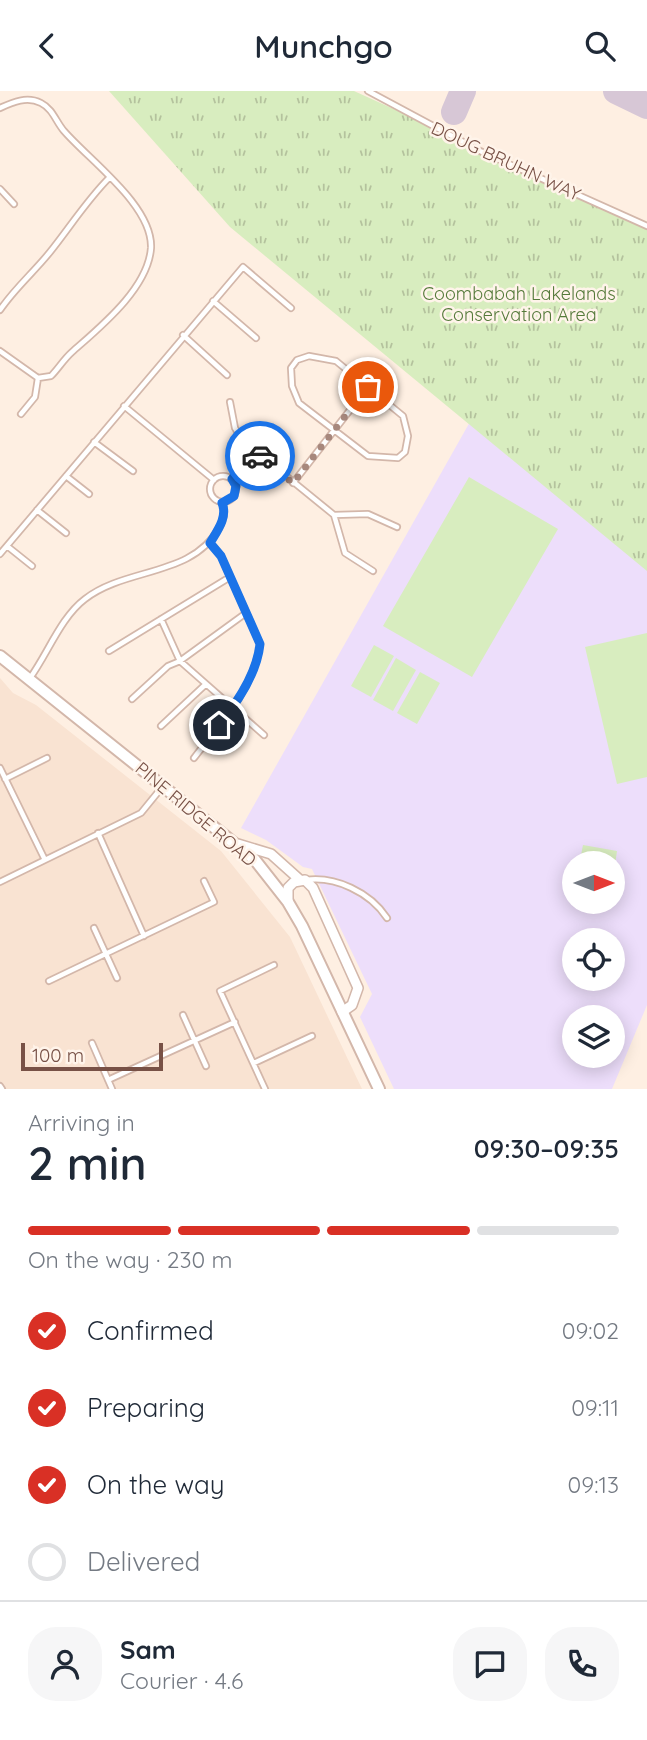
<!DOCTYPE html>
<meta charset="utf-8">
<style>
:root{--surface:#fff;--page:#f6f6f7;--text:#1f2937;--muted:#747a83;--line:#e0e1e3;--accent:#d93025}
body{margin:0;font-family:Quicksand,sans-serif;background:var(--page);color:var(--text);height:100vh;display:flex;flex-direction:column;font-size:26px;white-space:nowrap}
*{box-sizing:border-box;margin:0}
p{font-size:23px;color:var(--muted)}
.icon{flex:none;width:38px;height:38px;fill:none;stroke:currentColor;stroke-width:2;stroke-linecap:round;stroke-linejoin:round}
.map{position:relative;height:998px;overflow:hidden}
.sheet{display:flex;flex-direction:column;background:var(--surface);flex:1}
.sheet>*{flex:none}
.needle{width:46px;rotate:90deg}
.buttons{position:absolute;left:562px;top:760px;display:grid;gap:14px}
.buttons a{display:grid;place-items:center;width:63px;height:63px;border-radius:50%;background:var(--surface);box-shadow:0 4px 18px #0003;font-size:35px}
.scale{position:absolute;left:21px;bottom:18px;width:142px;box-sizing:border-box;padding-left:7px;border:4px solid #785146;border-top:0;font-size:19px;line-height:24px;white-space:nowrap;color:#785146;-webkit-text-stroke:5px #fff4ea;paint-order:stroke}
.pin{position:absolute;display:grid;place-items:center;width:60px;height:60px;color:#fff;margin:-30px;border:4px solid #fff;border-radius:50%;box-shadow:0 2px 7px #0007}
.courier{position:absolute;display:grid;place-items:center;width:70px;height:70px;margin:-35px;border:5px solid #1a73e8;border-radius:50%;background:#fff;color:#222;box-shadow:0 2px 9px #0007}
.summary em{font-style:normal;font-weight:600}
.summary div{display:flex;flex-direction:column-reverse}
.summary{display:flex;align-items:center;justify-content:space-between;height:119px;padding:0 28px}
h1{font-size:46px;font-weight:600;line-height:52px}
.bar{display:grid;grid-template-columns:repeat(4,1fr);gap:10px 7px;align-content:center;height:84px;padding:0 28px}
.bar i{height:9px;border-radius:5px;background:var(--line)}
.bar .selected{background:var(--accent)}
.bar p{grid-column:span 4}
.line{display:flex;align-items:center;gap:18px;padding:0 28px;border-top:2px solid var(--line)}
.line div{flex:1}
.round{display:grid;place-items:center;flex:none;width:74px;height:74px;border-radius:28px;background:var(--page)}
ol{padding:0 28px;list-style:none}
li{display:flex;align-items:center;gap:21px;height:77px}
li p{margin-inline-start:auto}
li .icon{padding:7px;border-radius:50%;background:var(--accent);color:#fff;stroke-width:4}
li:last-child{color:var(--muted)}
li i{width:38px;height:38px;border:4px solid var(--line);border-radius:50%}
header{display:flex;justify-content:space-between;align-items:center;height:91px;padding:0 28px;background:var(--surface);font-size:32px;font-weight:600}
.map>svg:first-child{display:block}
.residential{fill:#f9e3d2}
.education{fill:#eddefb;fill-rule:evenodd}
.grass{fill:#d8edbf}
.park{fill:url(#park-tufts)}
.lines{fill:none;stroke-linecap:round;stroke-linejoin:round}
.taxiway{stroke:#d7c7d6;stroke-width:26}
.service-casing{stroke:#d3b7aa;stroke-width:8}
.minor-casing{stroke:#d3b7aa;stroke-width:12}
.tertiary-casing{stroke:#d3b7aa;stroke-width:14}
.service{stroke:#fff;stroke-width:4.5}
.minor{stroke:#fff;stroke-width:9}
.tertiary{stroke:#fff;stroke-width:10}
.done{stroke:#a7887d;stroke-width:7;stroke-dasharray:0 12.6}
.route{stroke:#1a73e8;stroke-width:9}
.labels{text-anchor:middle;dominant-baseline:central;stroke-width:5;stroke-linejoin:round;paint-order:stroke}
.street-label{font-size:18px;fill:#785146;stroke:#fff4ea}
.park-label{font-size:18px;fill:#557a3a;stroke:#fff4ea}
</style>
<header><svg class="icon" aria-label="back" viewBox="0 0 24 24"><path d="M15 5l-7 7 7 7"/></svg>Munchgo<svg class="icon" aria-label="search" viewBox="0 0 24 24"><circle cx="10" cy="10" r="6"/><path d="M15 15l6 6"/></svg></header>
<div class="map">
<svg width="647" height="998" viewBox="0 0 647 998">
<defs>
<pattern id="park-tufts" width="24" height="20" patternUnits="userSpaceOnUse" patternTransform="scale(1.75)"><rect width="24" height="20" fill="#d8edbf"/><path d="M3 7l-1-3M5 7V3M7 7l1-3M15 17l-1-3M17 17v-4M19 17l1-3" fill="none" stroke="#b4c29d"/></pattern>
</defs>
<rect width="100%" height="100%" fill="#feefe2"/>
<path class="residential" d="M0 587 13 602 36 614 221 760 290 846 362 998H0Z"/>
<path class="education" d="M471 329 647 478V914L612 998H394L360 926 372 903 312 778 303 776 266 749 241 737ZM574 772H612V810H574ZM574 849H612V887H574ZM574 926H612V964H574Z"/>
<path class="grass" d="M469 386 558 438 472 586 383 535Z
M647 542V686L617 693 585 556Z
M374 554 394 565 371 606 351 595Z
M396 567 416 579 393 620 373 609Z
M420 581 440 592 417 633 397 622Z
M583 754 617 760 615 774 580 769Z"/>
<path class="park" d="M109 0H354L647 133V480L230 136Z"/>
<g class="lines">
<path class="taxiway" d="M616 0 647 15
M454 21 463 0"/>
<g class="service-casing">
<path id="service" d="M368 0 480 60 647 135
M0 17C13 11 27 5 41 12 53 18 56 31 64 40 90 70 153 115 151 157 148 198 99 237 72 261 64 268 58 278 51 285L38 287 0 260
M0 98 14 113
M213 210 256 247
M0 219C15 197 34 181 50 161 70 136 87 109 109 87
M183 244 227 284
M309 265 336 270 403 325 408 345 405 361 398 367 368 365 299 312 292 295 291 277 297 269Z
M230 311 235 337 243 350 334 424 345 462 373 480
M124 315 214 389
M21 323 35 306 38 287
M94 351 133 380
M210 398a13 13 0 1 1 26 0a13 13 0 1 1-26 0Z
M66 385 89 403
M232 388 254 360
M293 392 368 296
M37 419 66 442
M334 424 368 423 397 436
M7 455 32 475
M0 463 243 176 291 217
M161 528 180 570 264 644
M109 560 230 486
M30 587C48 562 61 526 85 508 126 476 192 486 219 437 224 428 226 421 222 412
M132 608 168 575 180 570 246 522
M161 635 206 593
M194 667C219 634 255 596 260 553L221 465 210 452
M0 677 45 769
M5 688 47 667
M98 742 144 845
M306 789C335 785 370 801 387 827
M0 791 141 722 163 695
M94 837 117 887
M49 890 214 811 204 790
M183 924 206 975
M92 952 112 998
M254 972 312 945
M108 989 235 931
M0 995 2 998
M265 998 220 900 274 874"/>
</g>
<g class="minor-casing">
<path id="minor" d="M238 753 271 763 300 789
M288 811V797L294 791 305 789 313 797 358 897 352 914 342 921"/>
</g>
<g class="tertiary-casing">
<path id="tertiary" d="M0 565 255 769 288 811 302 835 379 998"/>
</g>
<use href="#service" class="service"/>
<use href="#minor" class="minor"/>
<use href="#tertiary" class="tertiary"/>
</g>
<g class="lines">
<path class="done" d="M260 365 293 392 368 296"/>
<path class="route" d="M219 634C237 612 257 582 260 553L221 465 210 452C217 440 228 426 222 412L234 405 236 395 232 388 254 360 260 365"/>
</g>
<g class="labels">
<g class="street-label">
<text transform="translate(506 70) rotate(25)">DOUG BRUHN WAY</text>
<text transform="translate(196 723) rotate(40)">PINE RIDGE ROAD</text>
</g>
<g class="park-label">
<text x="519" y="202">Coombabah Lakelands<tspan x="519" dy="21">Conservation Area</tspan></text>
</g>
</g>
</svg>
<div class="buttons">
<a><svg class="needle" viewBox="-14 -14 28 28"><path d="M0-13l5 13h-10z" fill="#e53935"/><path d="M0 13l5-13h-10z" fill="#747a83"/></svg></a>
<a><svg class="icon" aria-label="locate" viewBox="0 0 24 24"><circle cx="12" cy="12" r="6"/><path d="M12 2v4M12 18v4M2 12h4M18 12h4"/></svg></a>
<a><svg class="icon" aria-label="layers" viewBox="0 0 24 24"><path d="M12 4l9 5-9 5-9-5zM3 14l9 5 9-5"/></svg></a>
</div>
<div class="scale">100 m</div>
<div class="pin" style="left:368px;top:296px;background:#ea580c"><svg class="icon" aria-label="bag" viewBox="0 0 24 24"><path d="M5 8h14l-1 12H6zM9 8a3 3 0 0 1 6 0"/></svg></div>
<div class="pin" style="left:219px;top:634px;background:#1f2937"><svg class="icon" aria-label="home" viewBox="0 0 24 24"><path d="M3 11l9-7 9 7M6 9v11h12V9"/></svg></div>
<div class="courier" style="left:260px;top:365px"><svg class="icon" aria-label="car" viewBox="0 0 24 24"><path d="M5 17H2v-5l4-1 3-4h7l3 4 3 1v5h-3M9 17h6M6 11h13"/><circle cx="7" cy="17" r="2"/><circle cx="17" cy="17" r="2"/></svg></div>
</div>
<section class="sheet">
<div class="summary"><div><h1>2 min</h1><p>Arriving in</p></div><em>09:30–09:35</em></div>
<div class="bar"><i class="selected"></i><i class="selected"></i><i class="selected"></i><i></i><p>On the way · 230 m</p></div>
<ol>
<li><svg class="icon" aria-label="check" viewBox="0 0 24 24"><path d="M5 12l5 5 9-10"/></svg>Confirmed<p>09:02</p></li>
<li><svg class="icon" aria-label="check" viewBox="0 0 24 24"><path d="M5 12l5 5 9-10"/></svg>Preparing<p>09:11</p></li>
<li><svg class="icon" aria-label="check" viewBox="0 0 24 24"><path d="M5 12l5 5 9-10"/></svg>On the way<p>09:13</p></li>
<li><i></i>Delivered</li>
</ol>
<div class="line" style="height:126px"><a class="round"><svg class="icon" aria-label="person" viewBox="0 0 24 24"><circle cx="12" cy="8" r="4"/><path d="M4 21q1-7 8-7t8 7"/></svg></a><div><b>Sam</b><p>Courier · 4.6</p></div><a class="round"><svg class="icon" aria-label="chat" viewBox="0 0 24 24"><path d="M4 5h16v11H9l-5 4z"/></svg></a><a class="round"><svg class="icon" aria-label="phone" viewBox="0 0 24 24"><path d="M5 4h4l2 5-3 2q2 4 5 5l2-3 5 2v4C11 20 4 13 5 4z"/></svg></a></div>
</section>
